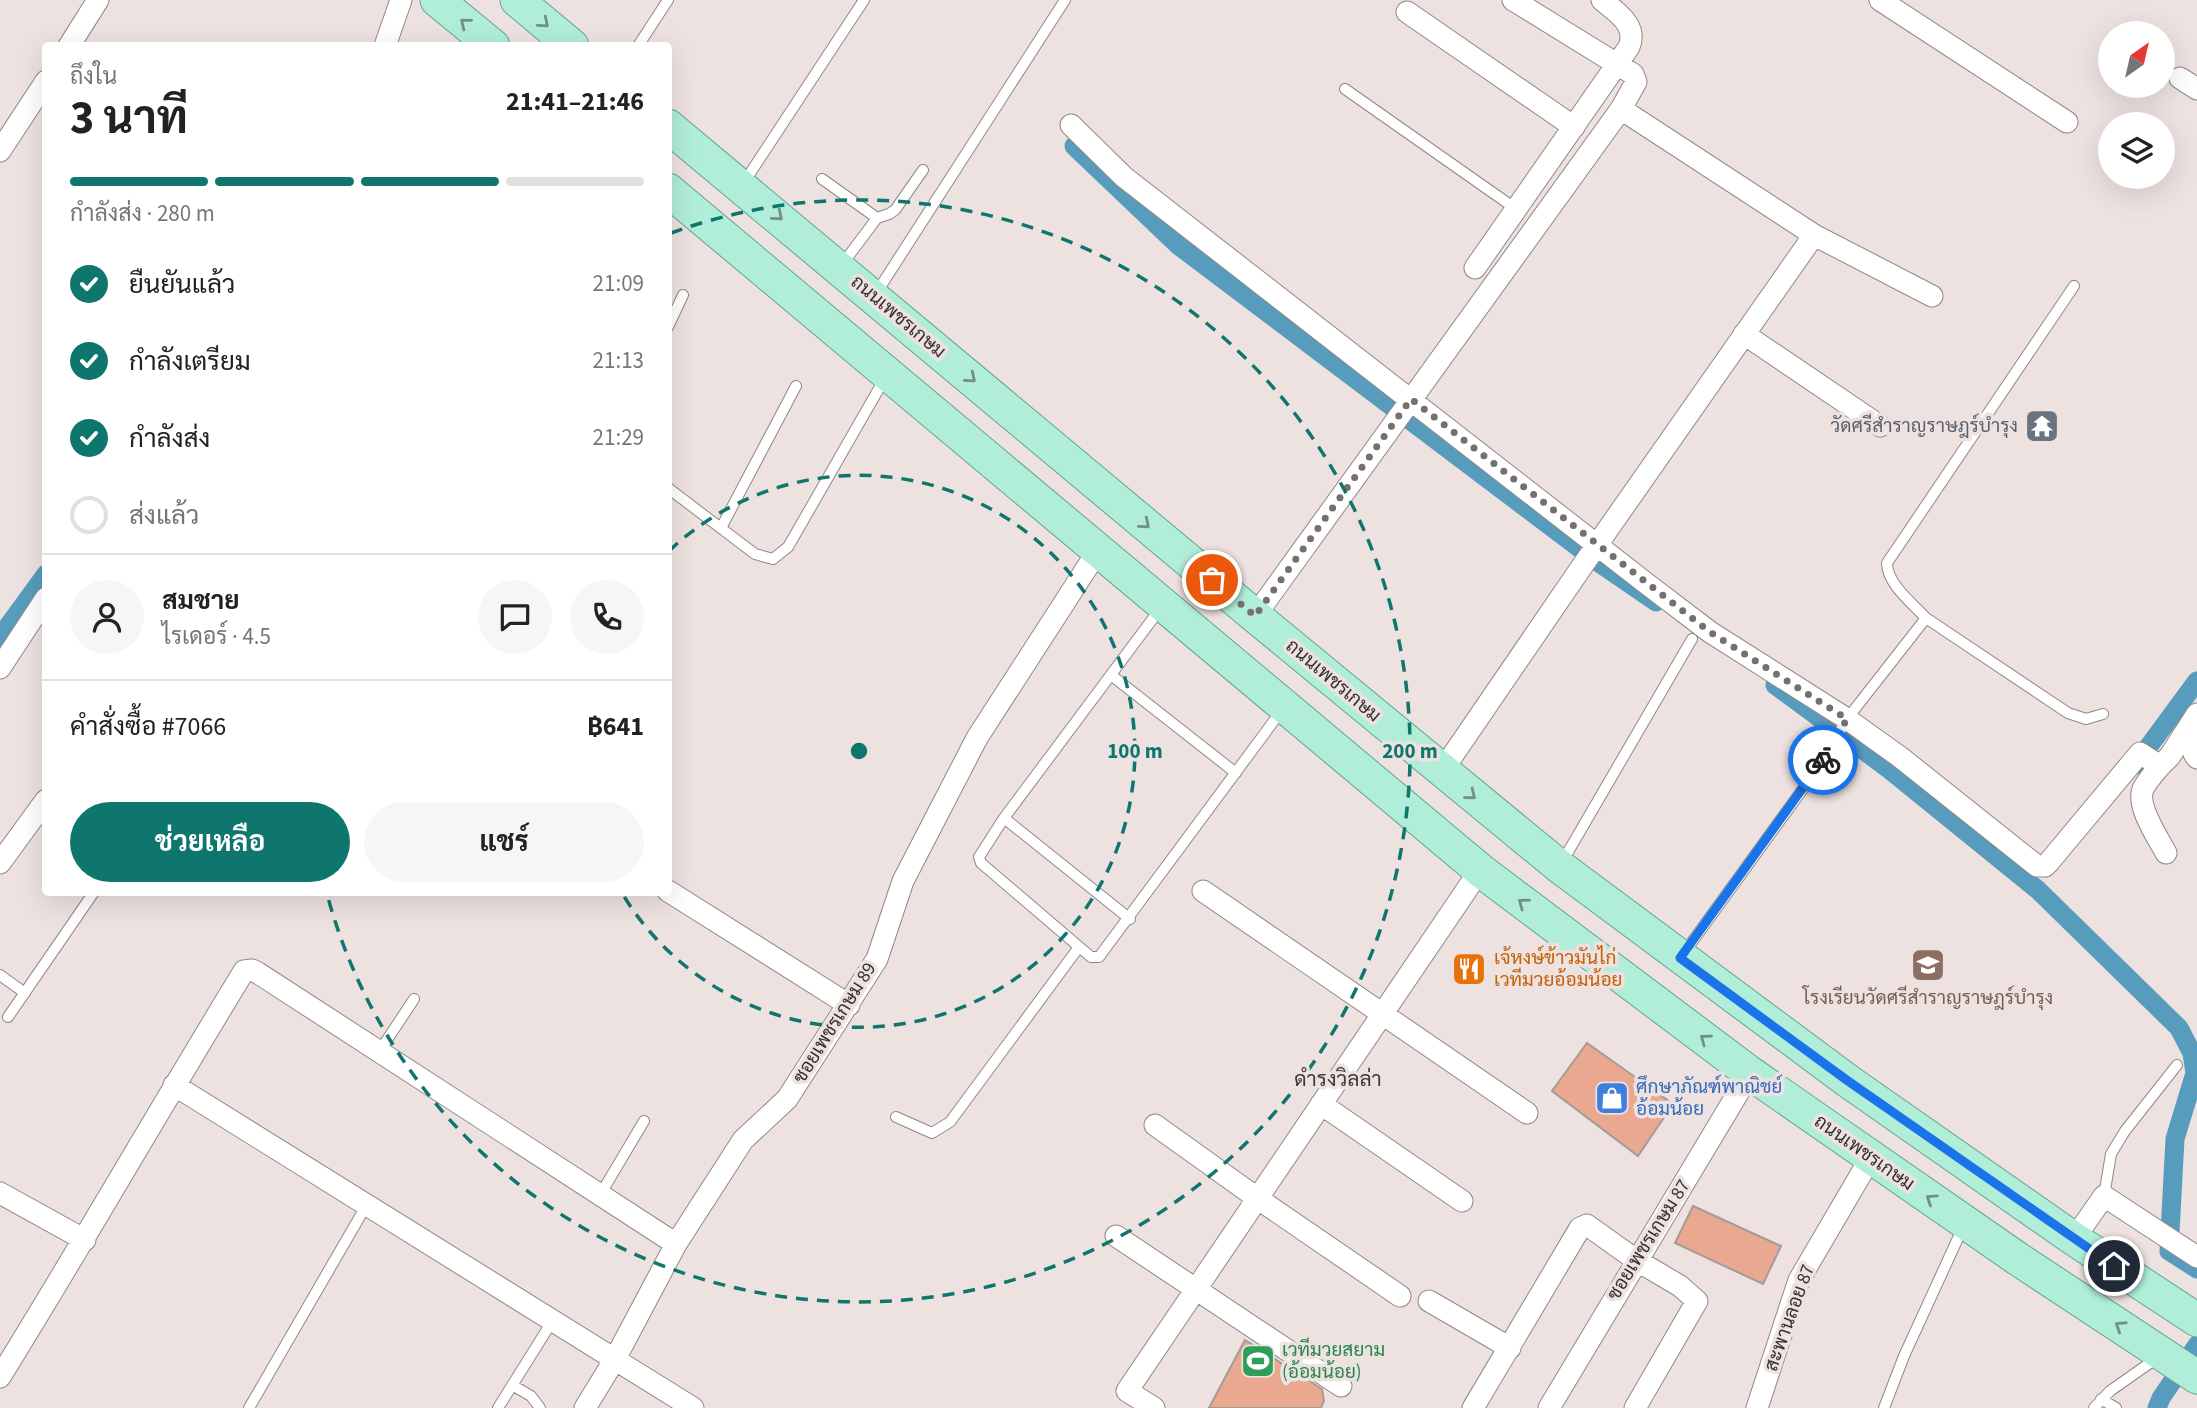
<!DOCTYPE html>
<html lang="th">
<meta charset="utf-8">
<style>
:root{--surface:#fff;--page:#f6f6f6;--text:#222;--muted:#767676;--line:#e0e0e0;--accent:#0f766e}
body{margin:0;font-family:"Source Sans 3",Sarabun,sans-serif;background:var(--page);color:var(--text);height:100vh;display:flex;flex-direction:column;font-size:26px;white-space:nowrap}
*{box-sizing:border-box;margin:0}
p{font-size:23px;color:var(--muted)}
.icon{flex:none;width:38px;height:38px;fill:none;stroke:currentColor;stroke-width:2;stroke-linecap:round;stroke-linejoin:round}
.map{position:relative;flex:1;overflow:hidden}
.side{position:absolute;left:42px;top:42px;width:630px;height:854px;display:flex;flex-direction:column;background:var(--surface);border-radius:7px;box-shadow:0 7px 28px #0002}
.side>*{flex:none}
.needle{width:46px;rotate:34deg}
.tools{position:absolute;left:2098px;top:21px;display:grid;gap:14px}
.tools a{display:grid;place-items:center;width:77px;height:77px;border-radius:50%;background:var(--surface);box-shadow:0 7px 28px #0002;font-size:35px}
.pin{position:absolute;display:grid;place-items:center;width:60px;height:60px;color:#fff;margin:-30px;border:4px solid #fff;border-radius:50%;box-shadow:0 2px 7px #0007}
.courier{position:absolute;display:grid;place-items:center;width:70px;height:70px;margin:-35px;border:5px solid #1a73e8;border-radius:50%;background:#fff;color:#222;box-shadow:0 2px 9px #0007}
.overview em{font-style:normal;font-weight:700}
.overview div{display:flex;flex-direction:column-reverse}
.overview{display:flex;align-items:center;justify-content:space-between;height:119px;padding:0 28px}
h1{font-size:46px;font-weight:700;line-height:52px}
.bar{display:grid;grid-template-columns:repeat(4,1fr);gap:10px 7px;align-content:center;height:84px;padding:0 28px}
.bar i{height:9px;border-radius:5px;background:var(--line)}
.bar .current{background:var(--accent)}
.bar p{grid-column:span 4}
.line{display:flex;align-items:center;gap:18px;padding:0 28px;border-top:2px solid var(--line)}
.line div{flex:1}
.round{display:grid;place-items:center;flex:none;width:74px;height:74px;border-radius:37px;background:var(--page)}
ol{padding:0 28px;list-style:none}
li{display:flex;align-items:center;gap:21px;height:77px}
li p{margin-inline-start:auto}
li .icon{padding:7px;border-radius:50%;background:var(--accent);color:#fff;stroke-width:4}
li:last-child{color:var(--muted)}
li i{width:38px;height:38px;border:4px solid var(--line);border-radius:50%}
.cta{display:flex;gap:14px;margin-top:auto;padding:14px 28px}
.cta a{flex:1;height:80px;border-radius:42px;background:var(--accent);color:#fff;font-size:28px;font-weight:700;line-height:80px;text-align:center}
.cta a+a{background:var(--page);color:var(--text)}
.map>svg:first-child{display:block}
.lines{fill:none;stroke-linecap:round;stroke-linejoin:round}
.canal{stroke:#589cbd;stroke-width:19}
.building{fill:#eaa891;stroke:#a49b98;stroke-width:2}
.service-casing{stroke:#918884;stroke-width:12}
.minor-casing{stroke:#918884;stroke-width:23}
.primary-casing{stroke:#62a58f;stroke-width:35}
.service{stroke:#fff;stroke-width:10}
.minor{stroke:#fff;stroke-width:21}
.primary{stroke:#b0eeda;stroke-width:33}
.oneway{stroke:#729084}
.done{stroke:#756f6d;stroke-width:7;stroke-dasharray:0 12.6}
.route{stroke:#1a73e8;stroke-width:9}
.ring{fill:none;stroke:#0f766e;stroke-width:3.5;stroke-dasharray:12 9}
.labels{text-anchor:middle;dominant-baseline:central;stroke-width:7;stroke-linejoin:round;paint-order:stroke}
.street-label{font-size:19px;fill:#35312f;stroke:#ede2df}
.worship-label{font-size:19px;fill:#5b616d;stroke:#ede2df;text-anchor:end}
.food-label{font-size:19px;fill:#c56008;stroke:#ede2df;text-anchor:start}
.education-label{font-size:19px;fill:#785e54;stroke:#ede2df}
.shop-label{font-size:19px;fill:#366cbe;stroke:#ede2df;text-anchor:start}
.leisure-label{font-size:19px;fill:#27864d;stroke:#ede2df;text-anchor:start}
.neighbourhood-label{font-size:21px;fill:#423a37;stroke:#ede2df}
.centre{fill:#0f766e;stroke:#ede2df;stroke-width:3.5}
.ring-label{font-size:21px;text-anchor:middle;font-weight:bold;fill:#0f766e;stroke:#ede2df;stroke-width:7;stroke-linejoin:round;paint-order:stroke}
</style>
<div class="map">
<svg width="2197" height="1408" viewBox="0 0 2197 1408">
<rect width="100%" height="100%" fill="#ede2df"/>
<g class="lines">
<path class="canal" d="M1074 146 1179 246 1599 563 1656 602
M0 637 46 574
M1775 685 1890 770 2038 890 2179 1028 2192 1053 2195 1073 2175 1139 2169 1251 2197 1269
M2135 765 2197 681
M2157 1408 2161 1398 2197 1345"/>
</g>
<path class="building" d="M1587 1043 1673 1104 1638 1156 1552 1091Z
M1693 1206 1781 1246 1763 1284 1675 1243Z
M1245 1340 1322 1389 1324 1401 1321 1408H1209Z"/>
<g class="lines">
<g class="service-casing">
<path id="service" d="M638 46 668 0
M1345 89 1516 209
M822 179 877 218 841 266
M743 184 864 0
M877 218 889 214 895 210 923 170
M875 295 1065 0
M668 327 683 295
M668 488 755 554 773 559 788 547 885 378
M721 528 796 386
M1160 609 1004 818 979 857 981 863 1091 957H1099L1282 710
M1926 618C1913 604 1887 584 1887 563L2074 286
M1111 675 1236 773
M1004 818 1130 919
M1561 864 1692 639
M1684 953 1821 764 1847 719 1926 618 2068 713 2086 719 2103 714
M0 975 25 993
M8 1017 94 892
M379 1052 414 999
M896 1117 932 1133 950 1122 1079 947
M600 1195 644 1121
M2104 1196 2111 1154 2125 1131 2177 1065
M512 1385 531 1396 540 1408
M2101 1399 2116 1408
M249 1408 366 1206
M498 1408 553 1320
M1884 1408 1904 1356 1964 1225
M2094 1408 2110 1391 2157 1358"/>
</g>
<g class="minor-casing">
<path id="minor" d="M1513 0 1633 74 1636 82 1621 109 1814 235 1932 296
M1880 0 2067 122
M1407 12 1574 127
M69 46 98 0
M385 46 401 0
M2180 78 2197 89
M1071 125 1124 177 1647 584 1710 632 1847 719 1900 757 2037 866H2045L2049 862 2140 753 2160 766 2170 756 2197 714
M0 151 46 81
M1475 268 1629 47C1638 25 1617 13 1602 0
M1744 334 1880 426
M1255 616 1621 109
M0 668 46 598
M2197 739C2193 747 2191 751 2197 758
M2160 766C2154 773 2147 781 2143 789 2136 806 2158 838 2166 853
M1442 771 1585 562 1814 235
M0 863 46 800
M668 891 849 1005
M1203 891 1527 1113
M174 1085 693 1408
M1321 1104 1462 1201
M1155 1125 1257 1198 1400 1296
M0 1193 85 1240
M1116 1236 1341 1386
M2074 1239 2104 1196 2197 1257
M1429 1301 1510 1348
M0 1377C83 1243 162 1105 244 971L252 970 258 973 676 1244
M585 1408 615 1359 676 1244 743 1140 787 1099 877 959 903 881 977 738 1099 549
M1154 1408 1127 1391 1480 870
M1473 1408 1580 1228 1587 1225 1636 1260 1680 1286 1697 1301 1635 1408
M1549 1408 1750 1073
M1757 1408 1799 1280 1871 1157"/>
</g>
<g class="primary-casing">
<path id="primary" d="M437 0 493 46
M517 0 572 46
M668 126 1255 616 1560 867 1848 1081 2074 1239 2197 1320
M668 190 1480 870 1750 1073 2018 1259 2197 1377"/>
</g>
<use href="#service" class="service"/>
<use href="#minor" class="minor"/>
<use href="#primary" class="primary"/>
</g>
<defs><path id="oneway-chevron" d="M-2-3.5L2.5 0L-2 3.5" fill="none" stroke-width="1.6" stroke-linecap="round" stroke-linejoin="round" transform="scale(1.75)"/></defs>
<g class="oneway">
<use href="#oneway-chevron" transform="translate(465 23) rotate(-141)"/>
<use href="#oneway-chevron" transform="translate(544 23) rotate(40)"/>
<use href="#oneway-chevron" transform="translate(778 216) rotate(40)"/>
<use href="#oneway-chevron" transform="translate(971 378) rotate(40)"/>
<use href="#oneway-chevron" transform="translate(1145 524) rotate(40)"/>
<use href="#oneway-chevron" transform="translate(1471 795) rotate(39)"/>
<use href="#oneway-chevron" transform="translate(1523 903) rotate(-143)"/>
<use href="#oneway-chevron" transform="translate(1705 1039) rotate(-143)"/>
<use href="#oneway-chevron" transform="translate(1931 1199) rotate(-146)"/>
<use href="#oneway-chevron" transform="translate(2120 1326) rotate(-147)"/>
</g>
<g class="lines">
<path class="done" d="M1212 580 1255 616 1411 399 1710 632 1847 719 1823 760"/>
<path class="route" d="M1823 760 1680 958 1848 1081 2114 1266"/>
</g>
<g class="ring">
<path d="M669 551A276 276 0 1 1 622 893"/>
<path d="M671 233A551 551 0 1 1 327 894"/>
</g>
<defs>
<g id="temple-square" transform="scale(1.75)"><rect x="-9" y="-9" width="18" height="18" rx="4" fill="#6b7280" stroke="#ede2df"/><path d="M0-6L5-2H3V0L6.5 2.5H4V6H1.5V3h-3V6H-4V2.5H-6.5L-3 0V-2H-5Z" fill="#fff"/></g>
<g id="school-square" transform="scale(1.75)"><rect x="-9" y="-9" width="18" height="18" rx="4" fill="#8d6e63" stroke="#ede2df"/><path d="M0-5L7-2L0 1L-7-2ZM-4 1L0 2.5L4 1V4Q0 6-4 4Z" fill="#fff"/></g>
<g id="restaurant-square" transform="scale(1.75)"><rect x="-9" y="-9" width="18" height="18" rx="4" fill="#e8710a" stroke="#ede2df"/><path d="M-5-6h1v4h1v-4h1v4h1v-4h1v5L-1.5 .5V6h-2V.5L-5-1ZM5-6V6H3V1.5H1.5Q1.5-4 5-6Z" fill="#fff"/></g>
<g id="shop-square" transform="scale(1.75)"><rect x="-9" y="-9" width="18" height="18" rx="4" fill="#3f7fe0" stroke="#ede2df"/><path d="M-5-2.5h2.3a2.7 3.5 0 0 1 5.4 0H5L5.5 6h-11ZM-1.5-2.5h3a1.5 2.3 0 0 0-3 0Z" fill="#fff"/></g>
<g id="stadium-square" transform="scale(1.75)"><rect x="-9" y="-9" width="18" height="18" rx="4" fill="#2e9e5b" stroke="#ede2df"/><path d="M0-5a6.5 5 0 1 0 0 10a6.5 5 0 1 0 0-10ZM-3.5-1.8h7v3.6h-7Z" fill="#fff"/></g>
</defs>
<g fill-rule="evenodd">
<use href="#temple-square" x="2042" y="426"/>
<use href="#school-square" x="1928" y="965"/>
<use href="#restaurant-square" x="1469" y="969"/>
<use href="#shop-square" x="1612" y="1098"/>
<use href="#stadium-square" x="1258" y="1361"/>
</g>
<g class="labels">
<g class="street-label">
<text transform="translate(898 317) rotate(40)">ถนนเพชรเกษม</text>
<text transform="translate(1333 681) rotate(40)">ถนนเพชรเกษม</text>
<text transform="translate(835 1023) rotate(-58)">ซอยเพชรเกษม 89</text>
<text transform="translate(1864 1153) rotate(35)">ถนนเพชรเกษม</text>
<text transform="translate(1649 1240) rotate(-58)">ซอยเพชรเกษม 87</text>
<text transform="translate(1790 1318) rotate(-70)">สะพานลอย 87</text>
</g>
<g class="worship-label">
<text x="2018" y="426">วัดศรีสําราญราษฎร์บํารุง</text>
</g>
<g class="food-label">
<text x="1494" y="958">เจ้หงษ์ข้าวมันไก่<tspan x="1494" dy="22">เวทีมวยอ้อมน้อย</tspan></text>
</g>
<g class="education-label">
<text x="1928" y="998">โรงเรียนวัดศรีสําราญราษฎร์บํารุง</text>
</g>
<g class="shop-label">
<text x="1636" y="1087">ศึกษาภัณฑ์พาณิชย์<tspan x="1636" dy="22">อ้อมน้อย</tspan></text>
</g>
<g class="leisure-label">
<text x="1282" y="1350">เวทีมวยสยาม<tspan x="1282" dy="22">(อ้อมน้อย)</tspan></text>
</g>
<g class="neighbourhood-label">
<text x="1338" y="1079">ดำรงวิลล่า</text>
</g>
</g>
<circle cx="859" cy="751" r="10" class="centre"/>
<g class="ring-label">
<text x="1135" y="758">100 m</text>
<text x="1410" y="758">200 m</text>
</g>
</svg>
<div class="tools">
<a><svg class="needle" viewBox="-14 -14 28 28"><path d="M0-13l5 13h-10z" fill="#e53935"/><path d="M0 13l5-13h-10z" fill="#767676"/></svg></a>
<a><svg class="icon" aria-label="layers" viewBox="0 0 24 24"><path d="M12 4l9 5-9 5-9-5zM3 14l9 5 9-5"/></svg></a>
</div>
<div class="pin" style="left:1212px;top:580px;background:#ea580c"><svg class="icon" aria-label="bag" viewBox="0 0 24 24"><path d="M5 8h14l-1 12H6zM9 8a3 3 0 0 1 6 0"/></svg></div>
<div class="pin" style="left:2114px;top:1266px;background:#1f2937"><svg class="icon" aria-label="home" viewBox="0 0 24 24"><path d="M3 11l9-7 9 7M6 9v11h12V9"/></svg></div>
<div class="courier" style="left:1823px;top:760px"><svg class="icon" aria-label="bike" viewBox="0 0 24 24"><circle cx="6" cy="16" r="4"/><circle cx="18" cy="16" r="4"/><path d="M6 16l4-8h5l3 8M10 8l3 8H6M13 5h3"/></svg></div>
<section class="side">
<div class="overview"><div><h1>3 นาที</h1><p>ถึงใน</p></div><em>21:41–21:46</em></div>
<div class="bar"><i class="current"></i><i class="current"></i><i class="current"></i><i></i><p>กำลังส่ง · 280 m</p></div>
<ol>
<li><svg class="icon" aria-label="check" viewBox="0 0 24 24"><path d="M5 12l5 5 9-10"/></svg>ยืนยันแล้ว<p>21:09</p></li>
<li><svg class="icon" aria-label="check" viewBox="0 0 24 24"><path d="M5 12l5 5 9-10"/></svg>กำลังเตรียม<p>21:13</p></li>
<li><svg class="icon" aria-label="check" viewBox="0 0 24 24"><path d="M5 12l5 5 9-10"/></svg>กำลังส่ง<p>21:29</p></li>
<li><i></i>ส่งแล้ว</li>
</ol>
<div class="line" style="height:126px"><a class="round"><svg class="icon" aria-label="person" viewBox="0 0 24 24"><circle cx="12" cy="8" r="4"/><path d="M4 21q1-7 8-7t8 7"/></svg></a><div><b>สมชาย</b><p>ไรเดอร์ · 4.5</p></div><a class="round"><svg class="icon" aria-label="chat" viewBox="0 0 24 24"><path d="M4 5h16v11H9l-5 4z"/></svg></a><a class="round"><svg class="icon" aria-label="phone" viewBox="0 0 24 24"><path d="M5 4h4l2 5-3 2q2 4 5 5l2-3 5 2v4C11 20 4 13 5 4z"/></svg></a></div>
<div class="line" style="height:91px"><div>คำสั่งซื้อ #7066</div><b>฿641</b></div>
<div class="cta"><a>ช่วยเหลือ</a><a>แชร์</a></div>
</section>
</div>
